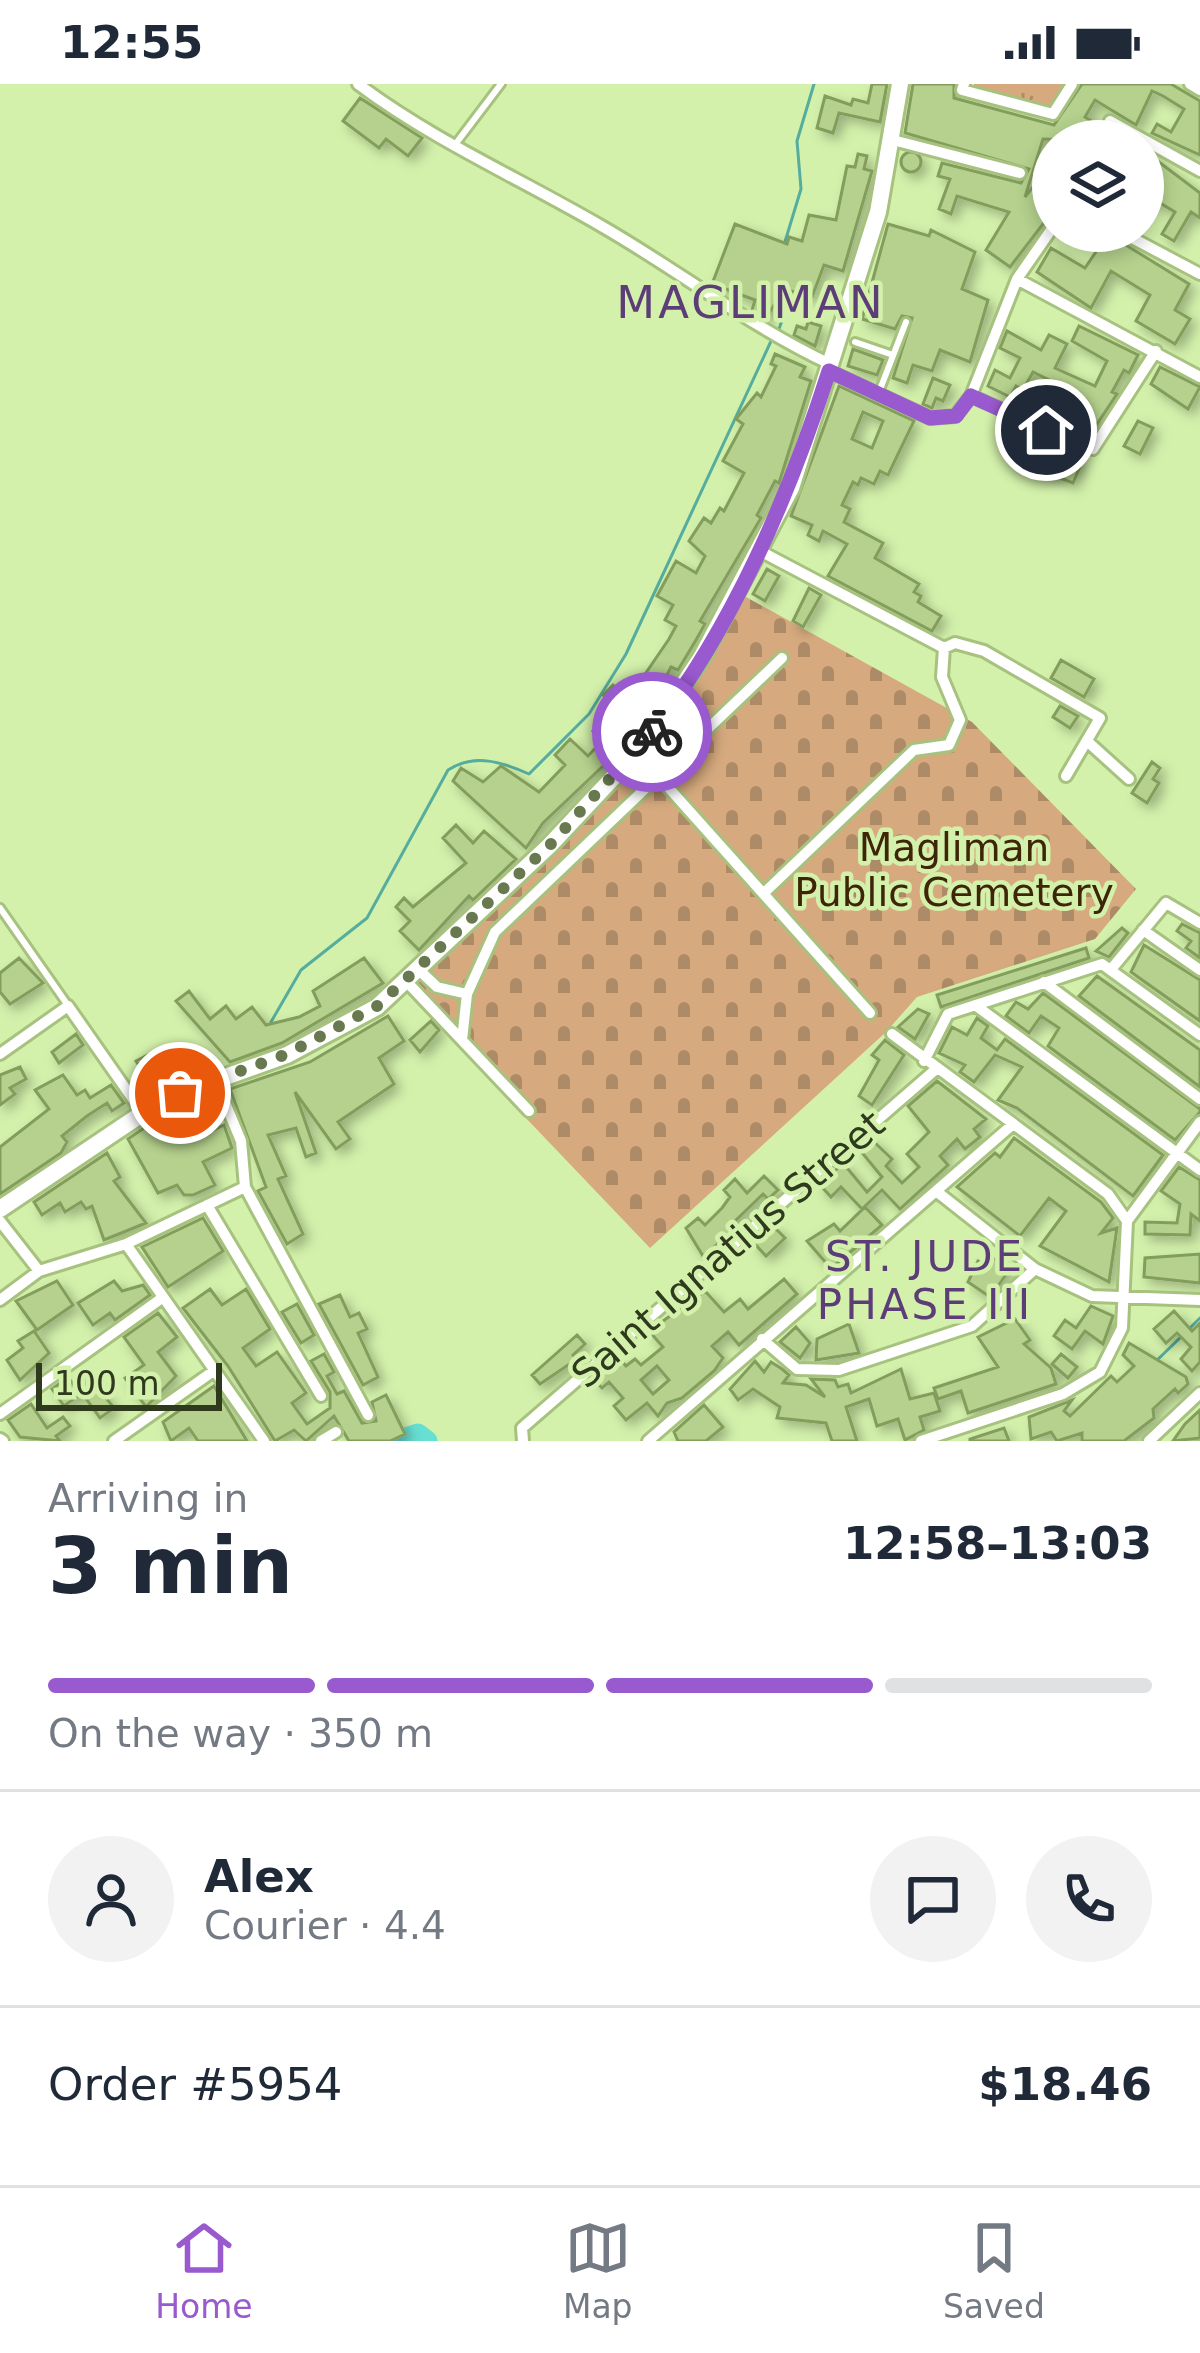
<!DOCTYPE html>
<meta charset="utf-8">
<style>
:root{--surface:#fff;--page:#f2f2f3;--text:#1f2937;--muted:#747a83;--line:#e0e1e3;--accent:#9959cf}
body{margin:0;font-family:"DejaVu Sans",sans-serif;background:var(--page);color:var(--text);height:100vh;display:flex;flex-direction:column;font-size:45px;white-space:nowrap}
*{box-sizing:border-box;margin:0}
p{font-size:39px;color:var(--muted)}
.icon{flex:none;width:66px;height:66px;fill:none;stroke:currentColor;stroke-width:2;stroke-linecap:round;stroke-linejoin:round}
.map{position:relative;height:1357px;overflow:hidden}
.side{display:flex;flex-direction:column;background:var(--surface);flex:1}
.side>*{flex:none}
.controls{position:absolute;left:1032px;top:36px;display:grid;gap:24px}
.controls a{display:grid;place-items:center;width:132px;height:132px;border-radius:50%;background:var(--surface);box-shadow:0 6px 18px #0003;font-size:60px}
.scale{position:absolute;left:36px;bottom:30px;width:186px;box-sizing:border-box;padding-left:12px;border:6px solid #2e391e;border-top:0;font-size:33px;line-height:42px;white-space:nowrap;color:#2e391e;-webkit-text-stroke:9px #d3f1ab;paint-order:stroke}
.pin{position:absolute;display:grid;place-items:center;width:102px;height:102px;color:#fff;margin:-51px;border:6px solid #fff;border-radius:50%;box-shadow:0 3px 12px #0007}
.courier{position:absolute;display:grid;place-items:center;width:120px;height:120px;margin:-60px;border:9px solid #9959cf;border-radius:50%;background:#fff;color:#222;box-shadow:0 3px 15px #0007}
.summary em{font-style:normal;font-weight:700}
.summary div{display:flex;flex-direction:column-reverse}
.summary{display:flex;align-items:center;justify-content:space-between;height:204px;padding:0 48px}
h1{font-size:78px;font-weight:700;line-height:90px}
.bar{display:grid;grid-template-columns:repeat(4,1fr);gap:18px 12px;align-content:center;height:144px;padding:0 48px}
.bar i{height:15px;border-radius:9px;background:var(--line)}
.bar .selected{background:var(--accent)}
.bar p{grid-column:span 4}
.line{display:flex;align-items:center;gap:30px;padding:0 48px;border-top:3px solid var(--line)}
.line div{flex:1}
.round{display:grid;place-items:center;flex:none;width:126px;height:126px;border-radius:63px;background:var(--page)}
.status{display:flex;justify-content:space-between;align-items:center;height:84px;padding:0 60px;background:var(--surface);direction:ltr}
.status svg{height:33px;fill:currentColor}
.tab-bar{display:flex;justify-content:space-around;align-items:center;height:168px;border-top:3px solid var(--line);background:var(--surface);font-size:33px;color:var(--muted)}
.tab-bar a{display:grid;justify-items:center;gap:6px}
.tab-bar .selected{color:var(--accent)}
.map>svg:first-child{display:block}
.grass{fill:url(#grass-tufts)}
.cemetery{fill:url(#cemetery-stones)}
.lines{fill:none;stroke-linecap:round;stroke-linejoin:round}
.stream{stroke:#56ad9d;stroke-width:3}
.river{stroke:#67dfd3;stroke-width:21}
.building{fill:#b5d18d;stroke:#829d5b;stroke-width:3;fill-rule:evenodd;filter:url(#shadow)}
.lane-casing{stroke:#a6c27e;stroke-width:12}
.street-casing{stroke:#a6c27e;stroke-width:16}
.secondary-casing{stroke:#a6c27e;stroke-width:22}
.lane{stroke:#fff;stroke-width:6}
.street{stroke:#fff;stroke-width:10}
.secondary{stroke:#fff;stroke-width:16}
.done{stroke:#68794f;stroke-width:12;stroke-dasharray:0 21.6}
.route{stroke:#9959cf;stroke-width:15}
.labels{text-anchor:middle;dominant-baseline:central;stroke-width:9;stroke-linejoin:round;paint-order:stroke}
.park-label{font-size:39px;fill:#3e2508;stroke:#d3f1ab}
.street-label{font-size:39px;fill:#2e391e;stroke:#d3f1ab}
.neighbourhood-label{font-size:42px;letter-spacing:3px;fill:#5c3d78;stroke:#d3f1ab}
.quarter-label{font-size:45px;letter-spacing:3px;fill:#5c3d78;stroke:#d3f1ab}
</style>
<div class="status"><b>12:55</b><svg viewBox="0 0 49 12"><path d="M0 12V9h3v3zM5 12V6h3v6zM10 12V3h3v9zM15 12V0h3v12zM26 1h20v11H26zM47 4h2v5h-2z"/></svg></div>
<div class="map">
<svg width="1200" height="1357" viewBox="0 0 1200 1357">
<defs>
<pattern id="grass-tufts" width="24" height="20" patternUnits="userSpaceOnUse" patternTransform="scale(3)"><rect width="24" height="20" fill="#d6aa7e"/><path d="M3 7l-1-3M5 7V3M7 7l1-3M15 17l-1-3M17 17v-4M19 17l1-3" fill="none" stroke="#ae8b67"/></pattern>
<pattern id="cemetery-stones" width="16" height="16" patternUnits="userSpaceOnUse" patternTransform="scale(3)"><rect width="16" height="16" fill="#d6aa7e"/><path d="M2 7V4a2 2 0 0 1 4 0v3zM10 15v-3a2 2 0 0 1 4 0v3z" fill="#ae8b67"/></pattern>
<filter id="shadow"><feDropShadow dx="5.5" dy="5.5" stdDeviation="6" flood-color="#0004"/></filter>
</defs>
<rect width="100%" height="100%" fill="#d3f1ab"/>
<path class="grass" d="M974 0H1067L1051 25 973 4Z"/>
<path class="cemetery" d="M737 508 972 638 1136 805 1095 855 917 913 886 948 650 1164 401 903 638 667Z"/>
<g class="lines">
<path class="stream" d="M784 161 801 105 797 57 814 0
M778 248 792 207
M271 938 301 886 367 834 448 686C475 669 502 678 529 690L589 630 626 570 772 255
M1189 1245 1200 1234
M1154 1279 1182 1252"/>
<path class="river" d="M397 1357 418 1350 427 1357"/>
</g>
<path class="building" d="M872 0H887L880 38 839 29 833 49 817 44 825 12 851 21 853 15 868 19Z
M913 0H954V14L1054 41 1082 0H1171L1200 17V71L1152 49 1157 40 1171 48 1184 25 1163 12 1152 7 1136 41 1095 16 1085 33 1108 47 1102 57 1043 55 1025 113 1053 77V127L1010 183 986 166 1009 128 957 112 951 130 939 125 950 95 938 92 942 79 1021 99 1029 85 905 49Z
M360 14 422 54 408 72 386 55 379 64 343 37Z
M901 78a10 10 0 1 1 20 0a10 10 0 1 1-20 0Z
M1147 69 1200 109V134L1191 128 1174 157 1162 150 1175 128 1150 113 1143 123Z
M858 70 867 72 864 85 872 87 843 187 824 181 812 213 784 205 766 234 752 226 755 216 712 200 735 140 787 160 789 153 802 157 809 131 836 136 847 82 855 83Z
M888 140 929 152 931 146 975 168 962 205 988 216 970 278 940 266 932 287 913 281 907 299 893 294 912 234 902 232 895 245 862 235Z
M1108 150 1189 200 1175 226 1190 235 1175 260 1136 237 1150 211 1111 187 1091 224 1037 188 1051 164 1085 184Z
M808 238 821 242 815 262 794 251 797 242 806 245Z
M1079 242 1138 271 1129 289 1124 286 1112 308 1117 310 1089 352 1080 348 1083 342 1059 330 1055 338 1037 328 1051 297 1033 288 1023 306 1016 302 1010 313 988 302 995 286 1010 294 1020 274 1000 264 1007 247 1041 266 1049 251 1067 260 1055 284 1095 302 1107 277 1072 257Z
M853 265 883 276 877 291 848 282Z
M775 270 805 283 800 293 811 297 779 399 775 397 757 431 761 434 700 537 705 540 696 556 678 586 671 583 642 639 603 611 613 601 628 615 669 555 676 542 665 536 673 521 657 512 676 477 696 489 705 472 689 457 704 434 711 439 720 424 724 427 744 389 723 377 743 340 736 335 757 309 761 313 776 282 771 280Z
M1160 283 1200 303 1188 325 1151 300Z
M933 294 950 301 943 317 936 314 932 324 923 320Z
M839 302 914 337 888 391 880 387 874 400 861 394 858 401 853 398 842 421 850 425 844 438 883 459 875 474 919 500 914 508 921 512 918 518 941 532 932 547 828 492 847 460 823 447 819 457 808 451 812 441 791 432ZM863 328 883 337 872 364 852 355Z
M1138 337 1153 344 1140 370 1124 362Z
M1022 351 1040 360 1042 354 1052 358 1050 363 1082 378 1073 399 1011 375Z
M767 485 779 492 765 517 753 510Z
M809 504 821 511 803 543 793 537Z
M1061 576 1094 595 1084 613 1051 594Z
M1060 622 1078 632 1070 644 1053 633Z
M605 634 625 650 617 660 622 664 543 739 526 764 453 697 461 684 483 698 501 682 539 708 565 681 555 671 570 655 588 672 604 655 593 647Z
M1152 678 1160 684 1153 695 1159 699 1147 719 1132 709Z
M456 741 473 759 484 747 516 775 473 816 469 812 419 866 400 847 410 837 396 823 404 814 413 823 466 779 443 754Z
M1182 840 1200 849V874L1186 864 1191 857 1177 847Z
M1122 844 1128 849 1109 873 1096 867Z
M1144 861 1200 896V937L1131 888Z
M1086 864 1089 874 941 923 937 911Z
M19 874 43 899 10 920 0 908V889Z
M364 874 383 899 282 959 230 978 176 917 189 907 210 935 226 922 236 935 252 923 266 941 299 933 320 922 313 907Z
M1097 892 1200 966V1003L1079 912Z
M1043 909 1200 1025V1028L1175 1056 1048 962 1059 944 1041 932 1029 949 1006 932 1016 918 1028 925Z
M918 925 929 930 915 955 898 943Z
M388 932 404 957 379 974 394 1000 338 1038 350 1055 336 1065 295 1008 316 1069 306 1073 296 1044 268 1051 286 1092 278 1095 303 1150 287 1160 258 1107 266 1103 230 1005 310 978Z
M977 934 988 942 981 954 997 966 1005 955 1163 1071 1133 1112 1017 1024 998 1016 1022 983 995 971 974 998 960 988 965 981 939 969 952 943 967 951Z
M431 937 439 946 420 968 410 956Z
M76 950 83 961 59 979 52 968Z
M885 956 904 971 872 1021 859 1012 879 976 872 971Z
M161 964 167 976 190 964 194 983 155 1006 136 977Z
M20 983 26 995 10 1004 15 1010 0 1021V991Z
M63 991 77 1011 85 1006 90 1014 111 1001 124 1019 112 1027 107 1019 87 1032 62 1052 67 1058 61 1069 0 1110V1063L49 1025 35 1006Z
M937 997 986 1035 974 1045 980 1053 965 1065 957 1055 940 1072 948 1081 900 1125 882 1106 862 1125 841 1103 831 1113 820 1101 843 1079 867 1108 882 1093 859 1065 871 1055 892 1075 886 1082 902 1099 919 1083 907 1070 929 1048 908 1022Z
M197 1017 211 1047 224 1041 232 1064 203 1078 215 1101 193 1111H184L177 1101 158 1109 128 1055 170 1026Z
M1014 1054 1101 1118 1113 1134 1101 1149 1117 1144 1109 1198 1040 1162 1066 1127 1049 1114 1020 1152 957 1103 995 1069 1000 1073Z
M107 1069 120 1093 114 1097 146 1139 104 1156 92 1122 86 1125 81 1118 65 1128 60 1119 42 1131 34 1118Z
M1179 1083 1200 1096V1137L1191 1130 1190 1151 1145 1150V1138L1177 1139 1180 1120 1161 1107Z
M764 1092 778 1106 768 1115 763 1110 734 1138 739 1143 703 1172 686 1144 698 1134 705 1141 722 1124 730 1113 724 1106 735 1095 747 1109Z
M865 1123 882 1141 834 1182 827 1180 807 1157 834 1140 840 1147Z
M203 1134 223 1167 168 1203 142 1163Z
M772 1141 785 1154 766 1172 753 1158Z
M1200 1170V1199L1144 1193 1145 1174Z
M990 1172 1010 1185 990 1213 968 1198 978 1177 984 1181Z
M784 1195 797 1210 739 1261 728 1248 712 1262 723 1274 714 1287 682 1314 667 1319 658 1332 647 1319 626 1336 614 1322 623 1314 609 1298 602 1304 594 1296 621 1276 626 1282 635 1275 641 1281 663 1263 649 1247 705 1207 724 1228 740 1215 748 1225ZM657 1282 669 1296 653 1310 641 1296Z
M57 1197 73 1221 37 1246 16 1217Z
M114 1197 122 1207 143 1201 150 1211 115 1236 110 1229 93 1241 78 1219Z
M210 1205 222 1221 246 1205 270 1245 243 1264 256 1282 277 1268 306 1309 292 1319 307 1340 330 1324V1308L311 1277 324 1270 334 1288 327 1292 337 1310 344 1307 362 1339 376 1337 372 1318 386 1311 405 1350 390 1357H349L334 1332 306 1357 294 1346 275 1357 228 1282 183 1224Z
M340 1211 350 1233 359 1229 367 1245 358 1249 378 1293 363 1301 319 1220Z
M297 1220 314 1251 301 1259 282 1228Z
M1091 1222 1113 1232 1103 1260 1085 1247 1072 1265 1054 1252 1065 1236 1076 1244Z
M1174 1227 1192 1247 1200 1239V1278L1192 1287 1181 1275 1191 1263 1177 1249 1166 1259 1154 1245Z
M158 1229 177 1253 158 1268 176 1292 146 1323 125 1294 144 1281 124 1253Z
M1015 1235 1030 1256 1024 1260 1051 1284 1056 1300 968 1329 961 1307 938 1315 934 1304 998 1283 978 1253Z
M849 1240 859 1269 816 1276 817 1255Z
M796 1243 810 1259 800 1274 780 1258Z
M34 1247 49 1269 20 1296 7 1276 23 1264 18 1257Z
M577 1251 585 1260 573 1271 577 1275 540 1300 532 1291Z
M1129 1259 1186 1293 1188 1300 1178 1309 1175 1305 1153 1325 1154 1334 1124 1357H1082V1349L1057 1357 1051 1348 1031 1355 1029 1333 1072 1316 1064 1327 1070 1332 1111 1292 1117 1298 1134 1282 1123 1271Z
M1061 1270 1077 1283 1068 1294 1052 1280Z
M755 1277 764 1288 771 1278 782 1285 789 1291 783 1299 806 1301 825 1313 811 1295 835 1296 838 1303 848 1300 851 1309 901 1285 910 1315 934 1309 940 1327 920 1333 924 1346 905 1356 898 1335 877 1342 869 1315 846 1323 857 1357H832L826 1339 777 1334 780 1323 753 1305 738 1316 730 1305Z
M87 1290 114 1324 100 1334 82 1309 64 1322 52 1305 68 1293 73 1300Z
M214 1302 247 1357H198L189 1344 171 1357 163 1338Z
M31 1320 47 1344 63 1333 70 1342 56 1352 60 1357 20 1353 8 1336Z
M704 1321 723 1343 706 1357H678L674 1348Z
M1200 1326V1354L1173 1357 1185 1340Z
M1004 1344 1009 1357H970V1355Z"/>
<g class="lines">
<g class="lane-casing">
<path id="lane" d="M454 62 501 0
M855 258 893 271
M879 308 906 238
M0 824 67 920
M200 971 204 997"/>
</g>
<g class="street-casing">
<path id="street" d="M358 0C434 57 521 95 603 143 681 188 749 242 830 280
M964 0 962 6 1053 30 1072 0
M1190 0 1200 6
M1110 37 1200 87
M889 55 1020 89
M1119 147 1200 190
M1017 195 1200 293
M829 287 930 334 955 332 971 312 1017 195 1053 143
M971 312 1093 365 1156 267
M760 467 944 564 955 559 984 567 1100 634 1066 692
M1088 658 1129 695
M659 693 870 929
M765 808 914 666 949 661 960 636 942 593 944 564
M1143 846 1200 886
M1113 883 1166 819 1200 839
M419 886 437 903 467 910
M407 898 529 1027
M1044 898 1200 1015
M975 921 1200 1086
M892 950 1108 1110 1127 1137 1122 1244 1100 1288 1063 1310 921 1357
M462 956 467 910 495 848 782 574
M0 970 68 922 142 1028
M924 977 948 930 1102 880 1200 951
M216 997 241 1057 245 1103
M936 1107 1035 1185 1092 1212 1200 1216
M207 1121 321 1312
M0 1137 39 1187
M1127 1137 1200 1038
M126 1160 264 1357
M0 1216 39 1187 126 1160 245 1103 368 1331
M762 1255 797 1285 839 1286 972 1242 1035 1185
M0 1330 162 1214
M0 1355 3 1357
M114 1357 215 1286
M321 1357 336 1348
M523 1357 522 1344 935 986
M648 1357 1012 1041
M1149 1357 1200 1309"/>
</g>
<g class="secondary-casing">
<path id="secondary" d="M0 1125 164 1015 287 971 377 923 549 762 639 666 701 574 791 404 878 128 900 0"/>
</g>
<use href="#lane" class="lane"/>
<use href="#street" class="street"/>
<use href="#secondary" class="secondary"/>
</g>
<g class="lines">
<path class="done" d="M180 1009 287 970 377 922 549 762 652 648"/>
<path class="route" d="M652 648C734 540 788 415 829 287L930 334 956 332 971 312 1046 346"/>
</g>
<g class="labels">
<g class="park-label">
<text x="954" y="763">Magliman<tspan x="954" dy="45">Public Cemetery</tspan></text>
</g>
<g class="street-label">
<text transform="translate(728 1165) rotate(-41)">Saint Ignatius Street</text>
</g>
<g class="neighbourhood-label">
<text x="925" y="1172">ST. JUDE<tspan x="925" dy="48">PHASE III</tspan></text>
</g>
<g class="quarter-label">
<text x="751" y="218">MAGLIMAN</text>
</g>
</g>
</svg>
<div class="controls">
<a><svg class="icon" aria-label="layers" viewBox="0 0 24 24"><path d="M12 4l9 5-9 5-9-5zM3 14l9 5 9-5"/></svg></a>
</div>
<div class="scale">100 m</div>
<div class="pin" style="left:180px;top:1009px;background:#ea580c"><svg class="icon" aria-label="bag" viewBox="0 0 24 24"><path d="M5 8h14l-1 12H6zM9 8a3 3 0 0 1 6 0"/></svg></div>
<div class="pin" style="left:1046px;top:346px;background:#1f2937"><svg class="icon" aria-label="home" viewBox="0 0 24 24"><path d="M3 11l9-7 9 7M6 9v11h12V9"/></svg></div>
<div class="courier" style="left:652px;top:648px"><svg class="icon" aria-label="bike" viewBox="0 0 24 24"><circle cx="6" cy="16" r="4"/><circle cx="18" cy="16" r="4"/><path d="M6 16l4-8h5l3 8M10 8l3 8H6M13 5h3"/></svg></div>
</div>
<section class="side">
<div class="summary"><div><h1>3 min</h1><p>Arriving in</p></div><em>12:58–13:03</em></div>
<div class="bar"><i class="selected"></i><i class="selected"></i><i class="selected"></i><i></i><p>On the way · 350 m</p></div>
<div class="line" style="height:216px"><a class="round"><svg class="icon" aria-label="person" viewBox="0 0 24 24"><circle cx="12" cy="8" r="4"/><path d="M4 21q1-7 8-7t8 7"/></svg></a><div><b>Alex</b><p>Courier · 4.4</p></div><a class="round"><svg class="icon" aria-label="chat" viewBox="0 0 24 24"><path d="M4 5h16v11H9l-5 4z"/></svg></a><a class="round"><svg class="icon" aria-label="phone" viewBox="0 0 24 24"><path d="M5 4h4l2 5-3 2q2 4 5 5l2-3 5 2v4C11 20 4 13 5 4z"/></svg></a></div>
<div class="line" style="height:156px"><div>Order #5954</div><b>$18.46</b></div>
</section>
<nav class="tab-bar">
<a class="selected"><svg class="icon" aria-label="home" viewBox="0 0 24 24"><path d="M3 11l9-7 9 7M6 9v11h12V9"/></svg>Home</a>
<a><svg class="icon" aria-label="map" viewBox="0 0 24 24"><path d="M3 6l6-2 6 2 6-2v14l-6 2-6-2-6 2zM9 4v14M15 6v14"/></svg>Map</a>
<a><svg class="icon" aria-label="saved" viewBox="0 0 24 24"><path d="M7 4h10v16l-5-4-5 4z"/></svg>Saved</a>
</nav>
